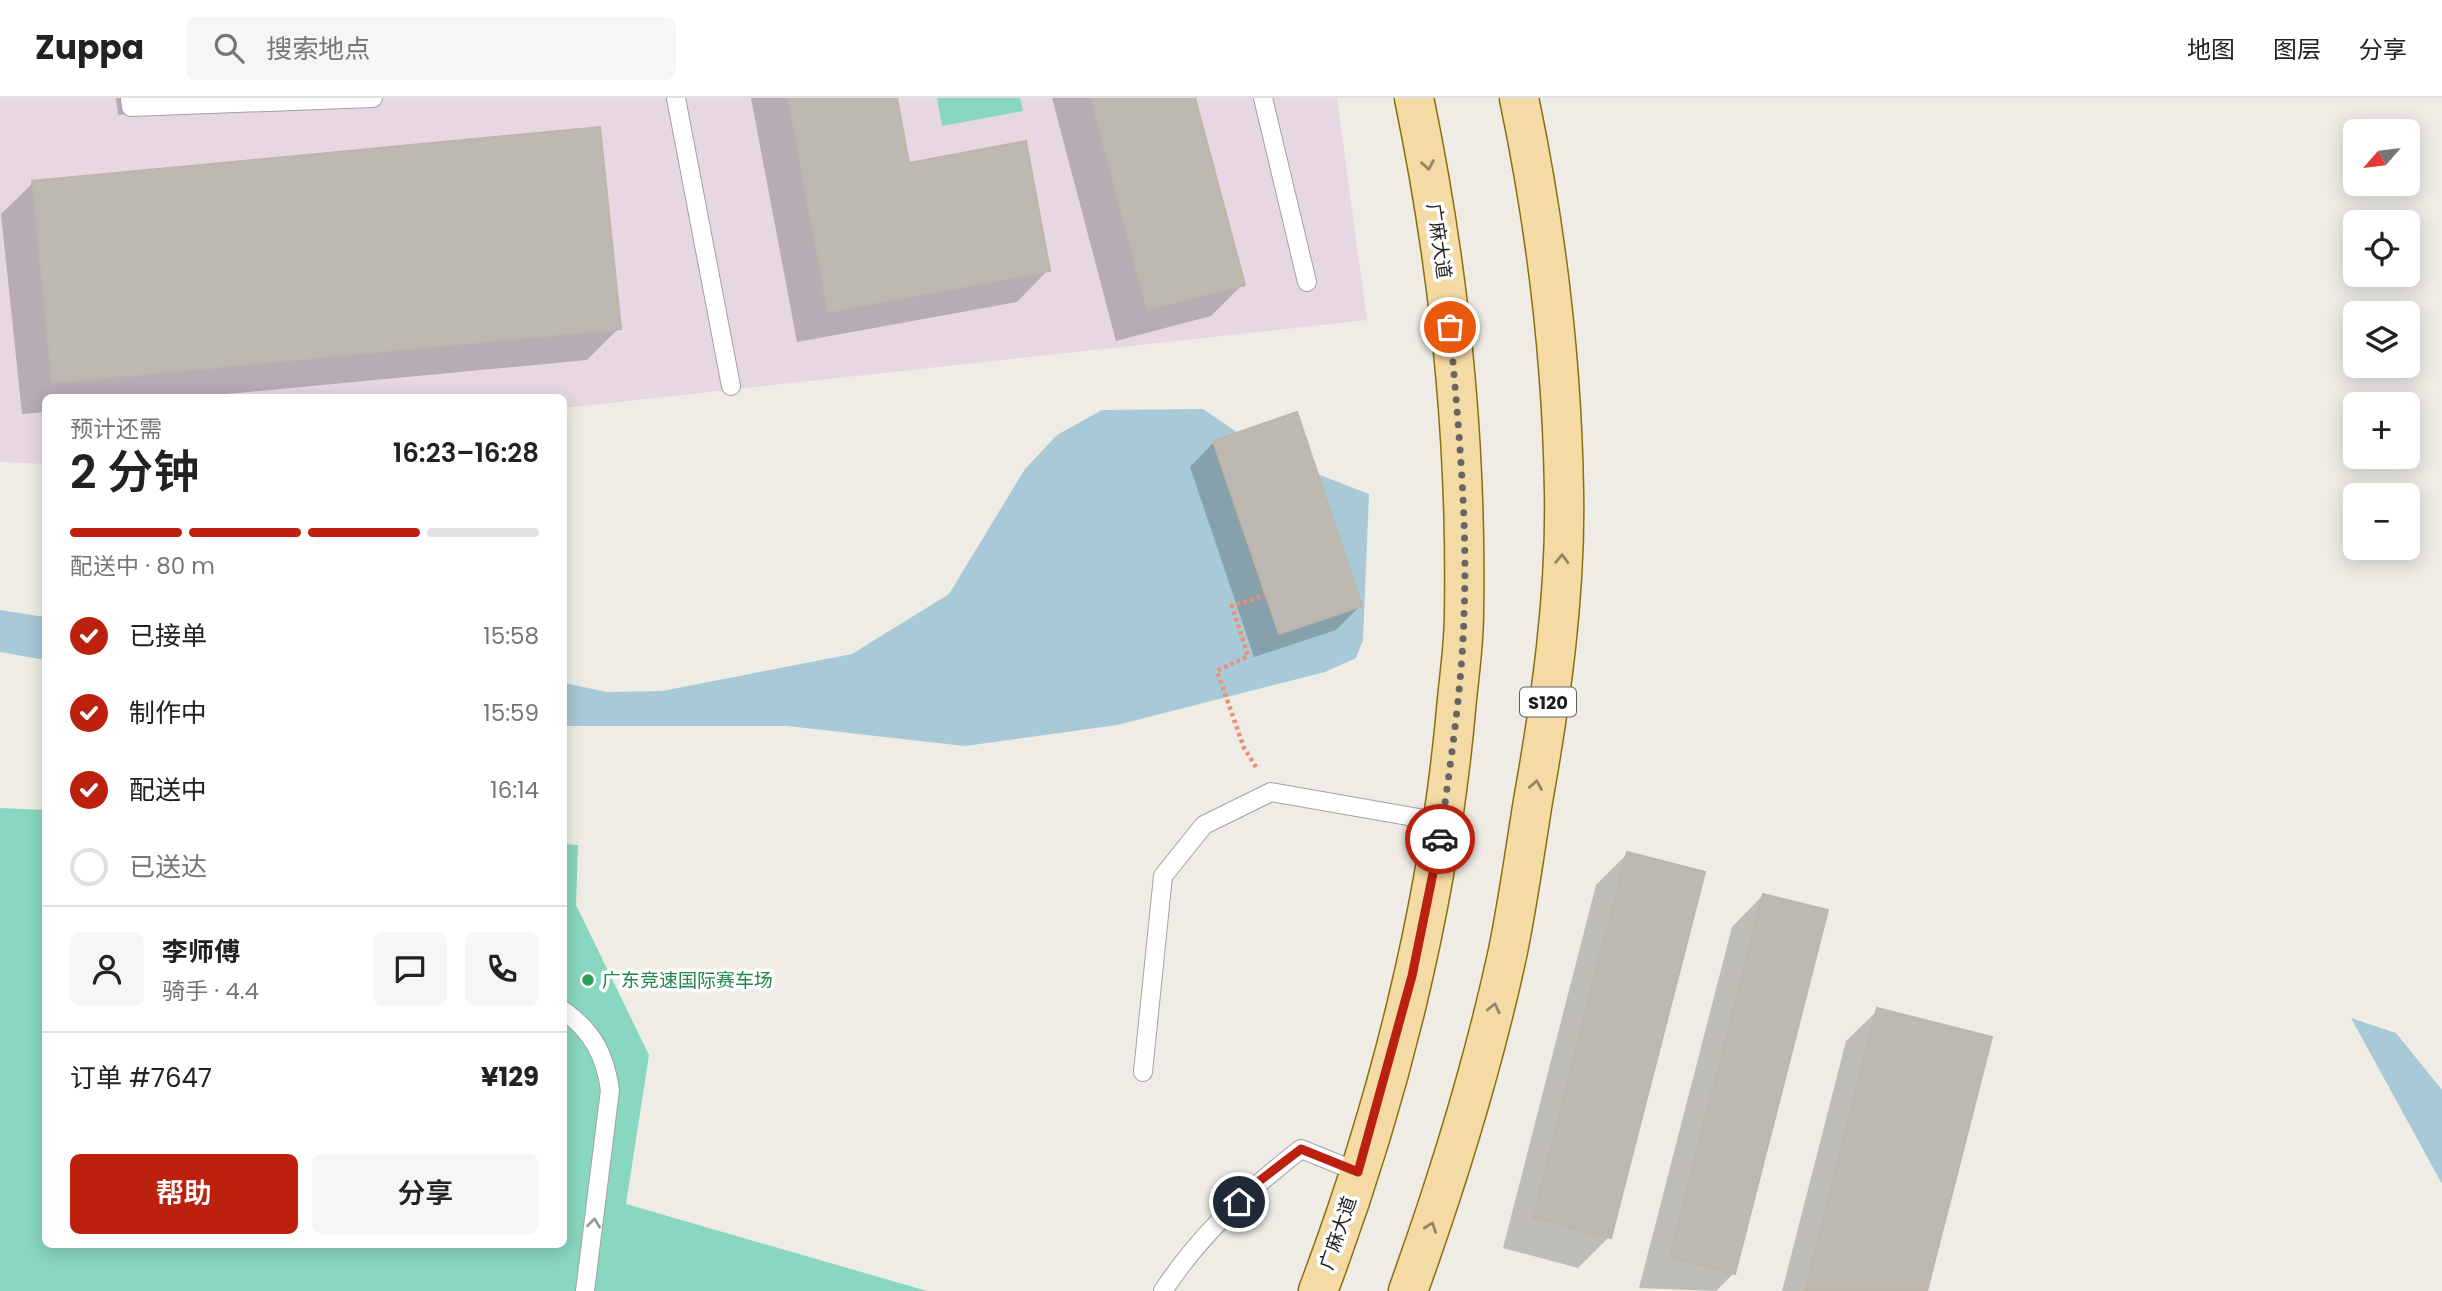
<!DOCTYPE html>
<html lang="zh">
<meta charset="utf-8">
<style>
:root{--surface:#fff;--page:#f6f6f6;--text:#222;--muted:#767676;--line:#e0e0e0;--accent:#bc2110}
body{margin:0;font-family:Poppins,"Noto Sans SC",sans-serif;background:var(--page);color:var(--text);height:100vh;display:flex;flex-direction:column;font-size:26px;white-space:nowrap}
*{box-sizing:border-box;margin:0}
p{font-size:23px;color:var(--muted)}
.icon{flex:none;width:38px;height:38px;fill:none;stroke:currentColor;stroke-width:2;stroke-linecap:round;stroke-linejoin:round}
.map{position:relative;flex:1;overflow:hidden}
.details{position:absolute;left:42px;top:296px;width:525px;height:854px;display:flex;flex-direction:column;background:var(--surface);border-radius:10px;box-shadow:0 4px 18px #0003}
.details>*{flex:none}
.needle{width:46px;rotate:242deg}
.buttons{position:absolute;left:2343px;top:21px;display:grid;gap:14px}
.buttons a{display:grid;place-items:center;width:77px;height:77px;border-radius:10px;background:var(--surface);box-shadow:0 4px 18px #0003;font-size:35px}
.pin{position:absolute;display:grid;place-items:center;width:60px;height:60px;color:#fff;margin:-30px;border:4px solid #fff;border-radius:50%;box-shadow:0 2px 7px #0007}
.courier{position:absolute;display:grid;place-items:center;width:70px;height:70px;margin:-35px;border:5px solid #bc2110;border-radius:50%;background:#fff;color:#222;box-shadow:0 2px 9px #0007}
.summary em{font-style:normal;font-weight:600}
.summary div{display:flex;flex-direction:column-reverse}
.summary{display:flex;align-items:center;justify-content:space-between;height:119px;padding:0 28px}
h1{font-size:46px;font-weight:600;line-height:52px}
.bar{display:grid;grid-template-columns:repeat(4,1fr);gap:10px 7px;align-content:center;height:84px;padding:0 28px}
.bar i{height:9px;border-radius:5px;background:var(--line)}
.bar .current{background:var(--accent)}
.bar p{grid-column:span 4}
.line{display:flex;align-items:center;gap:18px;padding:0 28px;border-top:2px solid var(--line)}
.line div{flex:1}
.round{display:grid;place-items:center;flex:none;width:74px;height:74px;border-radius:10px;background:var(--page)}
ol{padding:0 28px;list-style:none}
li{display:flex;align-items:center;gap:21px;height:77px}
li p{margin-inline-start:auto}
li .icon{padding:7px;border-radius:50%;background:var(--accent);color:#fff;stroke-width:4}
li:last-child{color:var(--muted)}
li i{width:38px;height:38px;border:4px solid var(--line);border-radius:50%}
.button{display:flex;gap:14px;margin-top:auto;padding:14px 28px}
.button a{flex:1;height:80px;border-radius:10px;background:var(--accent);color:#fff;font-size:28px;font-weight:600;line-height:80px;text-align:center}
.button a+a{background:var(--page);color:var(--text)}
header{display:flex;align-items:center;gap:42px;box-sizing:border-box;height:98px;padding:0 35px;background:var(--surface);border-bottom:2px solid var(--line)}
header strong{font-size:33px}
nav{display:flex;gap:38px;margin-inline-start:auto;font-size:24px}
.search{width:490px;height:63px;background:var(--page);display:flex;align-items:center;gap:18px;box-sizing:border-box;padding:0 24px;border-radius:10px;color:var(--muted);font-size:26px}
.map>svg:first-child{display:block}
.industrial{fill:#e7d7e2}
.pitch{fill:#89d7c1}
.water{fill:#a8c9d8}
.shadow{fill:#0003}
.building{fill:#beb8b2;stroke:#bfb4a8;stroke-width:2}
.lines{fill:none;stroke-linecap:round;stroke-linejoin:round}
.service-casing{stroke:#a2a2a2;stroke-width:20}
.primary-casing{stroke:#8c6f0c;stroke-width:41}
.path{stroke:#ee8e75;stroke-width:4.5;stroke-dasharray:3.5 3.5;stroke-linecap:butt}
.service{stroke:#fff;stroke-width:18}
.primary{stroke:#f4daa4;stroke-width:38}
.oneway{stroke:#948568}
.oneway2{stroke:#9a9a9a}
.done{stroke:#676664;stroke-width:7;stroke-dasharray:0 12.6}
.route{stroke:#bc2110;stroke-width:9}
.leisure-dot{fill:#2e9e5b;stroke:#fff;stroke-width:2.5}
.labels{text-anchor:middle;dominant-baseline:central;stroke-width:7;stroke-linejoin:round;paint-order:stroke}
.shield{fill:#fff;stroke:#626262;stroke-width:2}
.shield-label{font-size:18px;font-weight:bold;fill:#1e1e1e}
.street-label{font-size:19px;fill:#1e1e1e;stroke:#fff}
.leisure-label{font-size:19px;fill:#27864d;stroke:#fff;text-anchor:start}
</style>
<header>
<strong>Zuppa</strong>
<div class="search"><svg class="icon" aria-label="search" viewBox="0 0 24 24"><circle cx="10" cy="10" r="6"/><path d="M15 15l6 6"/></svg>搜索地点</div>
<nav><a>地图</a><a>图层</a><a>分享</a></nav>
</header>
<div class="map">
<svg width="2442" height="1193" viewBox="0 0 2442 1193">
<rect width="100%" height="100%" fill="#eeece5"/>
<path class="industrial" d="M0 0H1337L1367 222 564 310V299H46L45 366 0 364Z"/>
<path class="pitch" d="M937 0H1020L1023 13 942 28Z
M0 710 45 712 46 1146H564V746L578 747 576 807 649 957 626 1106 927 1193H0Z"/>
<path class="water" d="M1203 311 1273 359 1369 396 1363 542 1356 560 1325 574 1117 627 965 648 787 628H564V585L607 594 662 593 852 556 949 496 1025 371 1057 337 1102 312Z
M0 512 45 519V562L0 554Z
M2351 920 2396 935 2442 992V1086Z"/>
<path class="shadow" d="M116 0H295L118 17Z
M751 0H896L908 67 1048 172 1017 204 797 244Z
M1052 0H1193L1243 186 1211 218 1116 243Z
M33 85 619 230 587 262 195 299H46V314L22 316 1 116Z
M1214 344 1360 508 1336 532 1254 559 1190 369Z
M1627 756 1609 1139 1578 1170 1503 1150 1596 787Z
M1763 797 1825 814 1733 1176 1716 1193 1639 1190 1732 829Z
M1878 912 1925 1193H1782L1846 943Z"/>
<path class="building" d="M788 0H897L909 65 1026 43 1050 173 828 214Z
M1091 0H1195L1245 187 1147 212Z
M600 29 621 231 52 285 32 83Z
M1297 314 1362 508 1279 536 1213 343Z
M1627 754 1705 774 1611 1140 1533 1119Z
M1763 796 1828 812 1735 1176 1670 1159Z
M1877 910 1992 939 1927 1193H1805Z"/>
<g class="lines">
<g class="service-casing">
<path id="service" d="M130 0 131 9 373 0
M676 0 731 288
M1263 0 1307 184
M564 913C593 934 605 957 610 992L585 1193
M1143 974 1163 778 1204 727 1271 694 1442 724
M1163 1193C1199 1138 1249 1091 1301 1051L1358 1074"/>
</g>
<g class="primary-casing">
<path id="primary" d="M1318 1193C1389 1005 1440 802 1457 601 1460 572 1464 544 1464 515 1467 343 1449 169 1414 0
M1408 1193C1448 1082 1483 969 1508 853 1518 804 1525 753 1533 703 1551 602 1566 497 1564 394 1562 262 1546 129 1519 0"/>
</g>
<path class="path" d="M1256 669 1244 650 1217 573 1248 558 1232 508 1265 497"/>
<use href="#service" class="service"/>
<use href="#primary" class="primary"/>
</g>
<defs><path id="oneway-chevron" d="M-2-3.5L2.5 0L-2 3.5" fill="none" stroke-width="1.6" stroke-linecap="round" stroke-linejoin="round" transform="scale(1.75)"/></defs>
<g class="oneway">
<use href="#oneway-chevron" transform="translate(1428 67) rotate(80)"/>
<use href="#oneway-chevron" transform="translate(1562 461) rotate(-88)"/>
<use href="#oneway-chevron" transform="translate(1536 687) rotate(-80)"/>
<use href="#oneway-chevron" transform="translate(1494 910) rotate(-77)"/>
<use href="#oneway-chevron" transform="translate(1431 1129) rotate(-70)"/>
</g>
<use class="oneway2" href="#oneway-chevron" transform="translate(594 1125) rotate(-83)"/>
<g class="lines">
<path class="done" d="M1440 741C1450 667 1462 592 1464 517 1468 421 1458 325 1450 229"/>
<path class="route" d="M1239 1104 1258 1084 1301 1051 1358 1074 1412 878 1440 741"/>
</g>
<circle class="leisure-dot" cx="588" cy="882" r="7"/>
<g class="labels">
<rect class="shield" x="1520" y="589.5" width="56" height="29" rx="5"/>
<g class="shield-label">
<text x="1548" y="604">S120</text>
</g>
<g class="street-label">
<text transform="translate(1439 143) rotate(82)">广麻大道</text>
<text transform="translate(1338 1135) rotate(-71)">广麻大道</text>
</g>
<g class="leisure-label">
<text x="602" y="882">广东竞速国际赛车场</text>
</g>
</g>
</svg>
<div class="buttons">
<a><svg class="needle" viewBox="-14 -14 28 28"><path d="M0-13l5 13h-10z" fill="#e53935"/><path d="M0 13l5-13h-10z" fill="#767676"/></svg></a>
<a><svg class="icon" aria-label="locate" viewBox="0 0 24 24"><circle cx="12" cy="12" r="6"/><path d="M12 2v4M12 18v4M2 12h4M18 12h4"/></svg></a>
<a><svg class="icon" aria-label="layers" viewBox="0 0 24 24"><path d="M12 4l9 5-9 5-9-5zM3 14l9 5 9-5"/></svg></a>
<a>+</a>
<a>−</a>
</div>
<div class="pin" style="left:1450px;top:229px;background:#ea580c"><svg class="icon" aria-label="bag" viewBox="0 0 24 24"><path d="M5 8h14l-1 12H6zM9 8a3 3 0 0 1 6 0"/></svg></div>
<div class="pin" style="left:1239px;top:1104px;background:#1f2937"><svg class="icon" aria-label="home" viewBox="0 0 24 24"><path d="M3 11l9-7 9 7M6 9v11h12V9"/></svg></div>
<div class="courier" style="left:1440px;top:741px"><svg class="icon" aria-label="car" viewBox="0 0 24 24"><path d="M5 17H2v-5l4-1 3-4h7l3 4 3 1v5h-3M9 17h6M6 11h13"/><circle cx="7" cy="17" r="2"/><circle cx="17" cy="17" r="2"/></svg></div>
<section class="details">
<div class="summary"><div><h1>2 分钟</h1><p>预计还需</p></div><em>16:23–16:28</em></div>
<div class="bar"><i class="current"></i><i class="current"></i><i class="current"></i><i></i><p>配送中 · 80 m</p></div>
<ol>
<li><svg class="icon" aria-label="check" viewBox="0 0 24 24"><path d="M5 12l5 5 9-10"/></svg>已接单<p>15:58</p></li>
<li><svg class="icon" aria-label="check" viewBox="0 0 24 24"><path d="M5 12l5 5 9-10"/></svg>制作中<p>15:59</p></li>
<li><svg class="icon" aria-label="check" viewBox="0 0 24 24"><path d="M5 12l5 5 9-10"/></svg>配送中<p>16:14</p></li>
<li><i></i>已送达</li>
</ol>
<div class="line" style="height:126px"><a class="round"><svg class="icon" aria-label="person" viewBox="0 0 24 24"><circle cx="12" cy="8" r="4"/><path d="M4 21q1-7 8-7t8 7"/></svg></a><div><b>李师傅</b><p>骑手 · 4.4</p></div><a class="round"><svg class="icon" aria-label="chat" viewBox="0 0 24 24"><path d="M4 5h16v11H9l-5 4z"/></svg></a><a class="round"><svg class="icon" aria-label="phone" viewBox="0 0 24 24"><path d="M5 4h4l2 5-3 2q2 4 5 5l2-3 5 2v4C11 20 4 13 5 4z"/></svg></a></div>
<div class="line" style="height:91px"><div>订单 #7647</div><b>¥129</b></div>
<div class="button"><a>帮助</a><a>分享</a></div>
</section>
</div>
